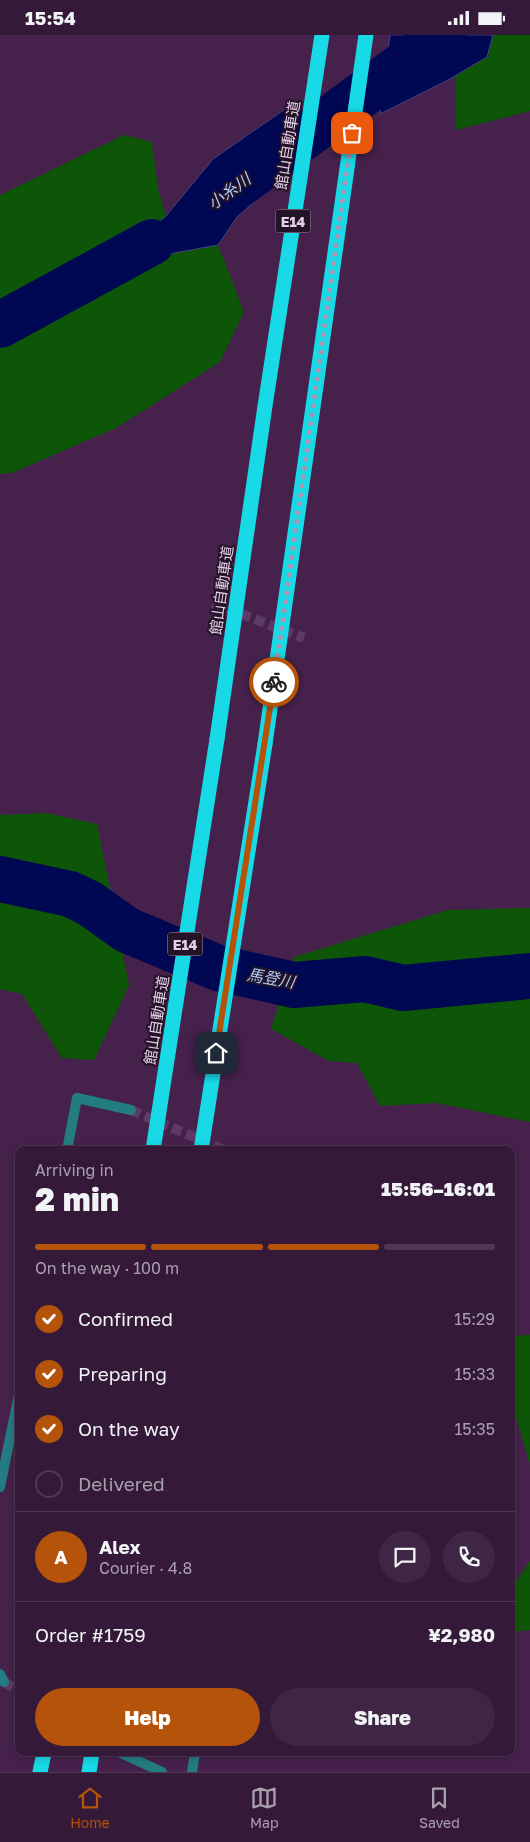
<!DOCTYPE html>
<meta charset="utf-8">
<style>
:root{--surface:#341939;--page:#3f2644;--text:#f1f3f6;--muted:#a9a0ae;--line:#4e3853;--accent:#b45309}
body{margin:0;font-family:"Golos Text","Noto Sans JP",sans-serif;background:var(--page);color:var(--text);height:100vh;display:flex;flex-direction:column;font-size:19px;white-space:nowrap}
*{box-sizing:border-box;margin:0}
p{font-size:16px;color:var(--muted)}
.icon{flex:none;width:28px;height:28px;fill:none;stroke:currentColor;stroke-width:2;stroke-linecap:round;stroke-linejoin:round}
.map{position:relative;flex:1;overflow:hidden}
.details{position:absolute;left:15px;top:1111px;width:500px;height:610px;display:flex;flex-direction:column;background:var(--surface);border-radius:10px;box-shadow:0 2px 8px #0003,0 0 0 1px var(--line)}
.details>*{flex:none}
.pin{position:absolute;display:grid;place-items:center;width:42px;height:42px;color:#fff;margin:-21px;border-radius:10px;box-shadow:0 2px 8px #0006}
.courier{position:absolute;display:grid;place-items:center;width:50px;height:50px;margin:-25px;border:4px solid #b45309;border-radius:50%;background:#fff;color:#222;box-shadow:0 1px 6px #0007}
.headline em{font-style:normal;font-weight:800}
.headline div{display:flex;flex-direction:column-reverse}
.headline{display:flex;align-items:center;justify-content:space-between;height:85px;padding:0 20px}
h1{font-size:32px;font-weight:800;line-height:38px}
.bar{display:grid;grid-template-columns:repeat(4,1fr);gap:8px 5px;align-content:center;height:60px;padding:0 20px}
.bar i{height:6px;border-radius:4px;background:var(--line)}
.bar .current{background:var(--accent)}
.bar p{grid-column:span 4}
.line{display:flex;align-items:center;gap:12px;padding:0 20px;border-top:1px solid var(--line)}
.line div{flex:1}
.round{display:grid;place-items:center;flex:none;width:52px;height:52px;border-radius:26px;background:var(--page)}
ol{padding:0 20px;list-style:none}
li{display:flex;align-items:center;gap:15px;height:55px}
li p{margin-inline-start:auto}
li .icon{padding:5px;border-radius:50%;background:var(--accent);color:#fff;stroke-width:4}
li:last-child{color:var(--muted)}
li i{width:28px;height:28px;border:2px solid var(--line);border-radius:50%}
.cta{display:flex;gap:10px;margin-top:auto;padding:10px 20px}
.cta a{flex:1;height:58px;border-radius:30px;background:var(--accent);color:#fff;font-size:20px;font-weight:800;line-height:58px;text-align:center}
.cta a+a{background:var(--page);color:var(--text)}
.status{display:flex;justify-content:space-between;align-items:center;height:35px;padding:0 25px;background:var(--surface);direction:ltr}
.status svg{height:14px;fill:currentColor}
.tab-bar{display:flex;justify-content:space-around;align-items:center;height:70px;border-top:1px solid var(--line);background:var(--surface);font-size:14px;color:var(--muted)}
.tab-bar a{display:grid;justify-items:center;gap:2px}
.tab-bar .current{color:var(--accent)}
.map>svg:first-child{display:block}
.green{fill:#0e5607}
.water{fill:#000753;stroke:#454380}
.lines{fill:none;stroke-linecap:round;stroke-linejoin:round}
.river{stroke:#000753;stroke-width:46}
.street-tunnel{stroke:#5e3b64;stroke-width:10;stroke-dasharray:10 5;stroke-linecap:butt}
.street{stroke:#237c82;stroke-width:10}
.highway{stroke:#17dae6;stroke-width:15}
.highway-bridge{stroke:#17dae6;stroke-width:15}
.done{stroke:#ae92b2;stroke-width:5;stroke-dasharray:0 9}
.route{stroke:#b45309;stroke-width:6}
.labels{text-anchor:middle;dominant-baseline:central;stroke-width:4;stroke-linejoin:round;paint-order:stroke}
.shield{fill:#231326;stroke:#ac97ae;stroke-width:1}
.shield-label{font-size:14px;font-weight:bold;fill:#e6cfe9}
.street-label{font-size:15px;fill:#e6cfe9;stroke:#231326}
.water-label{font-size:16px;font-style:italic;fill:#aecafd;stroke:#231326}
</style>
<div class="status"><b>15:54</b><svg viewBox="0 0 49 12"><path d="M0 12V9h3v3zM5 12V6h3v6zM10 12V3h3v9zM15 12V0h3v12zM26 1h20v11H26zM47 4h2v5h-2z"/></svg></div>
<div class="map">
<svg width="530" height="1737" viewBox="0 0 530 1737">
<rect width="100%" height="100%" fill="#46214c"/>
<path class="green" d="M493 0H530V76L456 95V39L486 22Z
M124 100 152 107 158 154 166 181 152 193 147 204 134 211 98 237 121 239 144 235 156 225 169 219 218 210 244 277 220 327 116 393 12 438 0 439V298L9 285 0 278V160Z
M46 778 97 789 129 950 94 1025 62 1023 22 959 0 954V780Z
M530 873V1087L437 1068 380 1071 357 1028 329 1026 271 994 294 922 448 875Z
M530 1300V1430L511 1366V1301Z
M530 1526V1595L511 1597V1554Z"/>
<path class="water" d="M390 0H493L487 22 448 45 380 79Z
M291 70 280 144 237 182 218 210 169 219 156 225 144 235 121 239 97 237 135 211 147 204 152 193 166 181 213 124Z"/>
<g class="lines">
<path class="river" d="M234 153 444 0
M0 290 152 207
M0 844 70 859 89 868 127 895 218 933 294 950 365 944 403 953 530 941"/>
<path class="street-tunnel" d="M213 568 304 603
M131 1075 224 1115
M4 1647 19 1656"/>
<path class="street" d="M67 1115 77 1063 131 1075
M0 1452 19 1359
M0 1639 4 1647
M121 1718 162 1737
M192 1737 195 1718"/>
<path class="highway" d="M217 704 265 371 322 0
M265 709 366 0
M40 1737 44 1718
M89 1737 92 1718"/>
<path class="highway-bridge" d="M153 1115 217 704
M201 1115 265 709"/>
</g>
<g class="lines">
<path class="done" d="M274 647 352 98"/>
<path class="route" d="M216 1018 274 647"/>
</g>
<g class="labels">
<g class="shield">
<rect x="275.5" y="174.5" width="35" height="23" rx="4"/>
<rect x="167.5" y="897.5" width="35" height="23" rx="4"/>
</g>
<g class="shield-label">
<text x="293" y="186">E14</text>
<text x="185" y="909">E14</text>
</g>
<g class="street-label">
<text transform="translate(287 110) rotate(-81)">館山自動車道</text>
<text transform="translate(221 555) rotate(-82)">館山自動車道</text>
<text transform="translate(156 985) rotate(-81)">館山自動車道</text>
</g>
<g class="water-label">
<text transform="translate(229 156) rotate(-36)">小糸川</text>
<text transform="translate(271 943) rotate(10)">馬登川</text>
</g>
</g>
</svg>
<div class="pin" style="left:352px;top:98px;background:#ea580c"><svg class="icon" aria-label="bag" viewBox="0 0 24 24"><path d="M5 8h14l-1 12H6zM9 8a3 3 0 0 1 6 0"/></svg></div>
<div class="pin" style="left:216px;top:1018px;background:#1f2937"><svg class="icon" aria-label="home" viewBox="0 0 24 24"><path d="M3 11l9-7 9 7M6 9v11h12V9"/></svg></div>
<div class="courier" style="left:274px;top:647px"><svg class="icon" aria-label="bike" viewBox="0 0 24 24"><circle cx="6" cy="16" r="4"/><circle cx="18" cy="16" r="4"/><path d="M6 16l4-8h5l3 8M10 8l3 8H6M13 5h3"/></svg></div>
<section class="details">
<div class="headline"><div><h1>2 min</h1><p>Arriving in</p></div><em>15:56–16:01</em></div>
<div class="bar"><i class="current"></i><i class="current"></i><i class="current"></i><i></i><p>On the way · 100 m</p></div>
<ol>
<li><svg class="icon" aria-label="check" viewBox="0 0 24 24"><path d="M5 12l5 5 9-10"/></svg>Confirmed<p>15:29</p></li>
<li><svg class="icon" aria-label="check" viewBox="0 0 24 24"><path d="M5 12l5 5 9-10"/></svg>Preparing<p>15:33</p></li>
<li><svg class="icon" aria-label="check" viewBox="0 0 24 24"><path d="M5 12l5 5 9-10"/></svg>On the way<p>15:35</p></li>
<li><i></i>Delivered</li>
</ol>
<div class="line" style="height:90px"><b class="round" style="background:var(--accent);color:#fff">A</b><div><b>Alex</b><p>Courier · 4.8</p></div><a class="round"><svg class="icon" aria-label="chat" viewBox="0 0 24 24"><path d="M4 5h16v11H9l-5 4z"/></svg></a><a class="round"><svg class="icon" aria-label="phone" viewBox="0 0 24 24"><path d="M5 4h4l2 5-3 2q2 4 5 5l2-3 5 2v4C11 20 4 13 5 4z"/></svg></a></div>
<div class="line" style="height:65px"><div>Order #1759</div><b>¥2,980</b></div>
<div class="cta"><a>Help</a><a>Share</a></div>
</section>
</div>
<nav class="tab-bar">
<a class="current"><svg class="icon" aria-label="home" viewBox="0 0 24 24"><path d="M3 11l9-7 9 7M6 9v11h12V9"/></svg>Home</a>
<a><svg class="icon" aria-label="map" viewBox="0 0 24 24"><path d="M3 6l6-2 6 2 6-2v14l-6 2-6-2-6 2zM9 4v14M15 6v14"/></svg>Map</a>
<a><svg class="icon" aria-label="saved" viewBox="0 0 24 24"><path d="M7 4h10v16l-5-4-5 4z"/></svg>Saved</a>
</nav>
